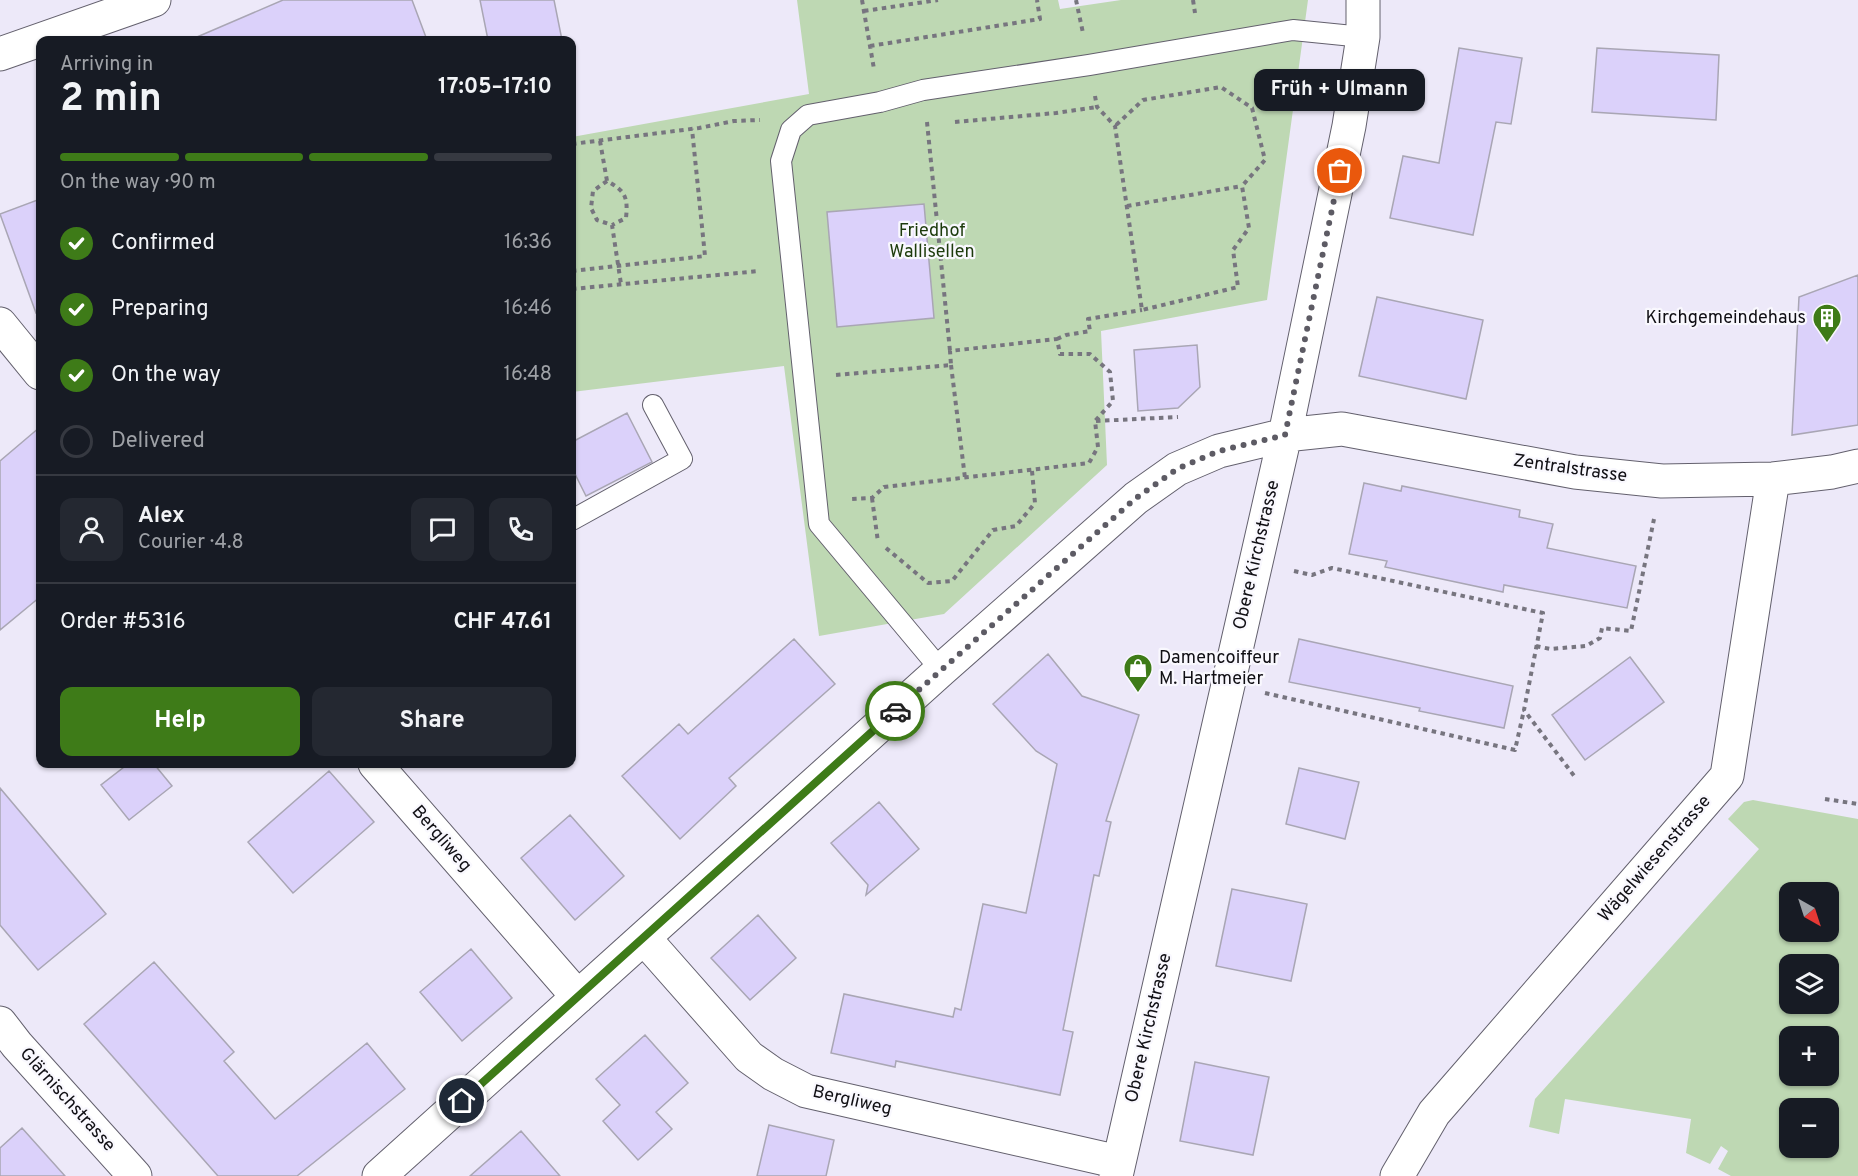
<!DOCTYPE html>
<meta charset="utf-8">
<style>
:root{--surface:#171b24;--page:#242831;--text:#f1f3f6;--muted:#9ea1a6;--line:#363941;--accent:#3e7b18}
body{margin:0;font-family:Overpass,sans-serif;background:var(--page);color:var(--text);height:100vh;display:flex;flex-direction:column;font-size:22px;white-space:nowrap}
*{box-sizing:border-box;margin:0}
p{font-size:20px;color:var(--muted)}
.icon{flex:none;width:33px;height:33px;fill:none;stroke:currentColor;stroke-width:2;stroke-linecap:round;stroke-linejoin:round}
.map{position:relative;flex:1;overflow:hidden}
.drawer{position:absolute;left:36px;top:36px;width:540px;height:732px;display:flex;flex-direction:column;background:var(--surface);border-radius:12px;box-shadow:0 2px 4px #0004}
.drawer>*{flex:none}
.needle{width:39px;rotate:141deg}
.buttons{position:absolute;left:1779px;top:882px;display:grid;gap:12px}
.buttons a{display:grid;place-items:center;width:60px;height:60px;border-radius:12px;background:var(--surface);box-shadow:0 2px 4px #0004;font-size:30px}
.pin{position:absolute;display:grid;place-items:center;width:51px;height:51px;color:#fff;margin:-26px;border:3px solid #fff;border-radius:50%;box-shadow:0 2px 6px #0007}
.courier{position:absolute;display:grid;place-items:center;width:60px;height:60px;margin:-30px;border:4px solid #3e7b18;border-radius:50%;background:#fff;color:#222;box-shadow:0 2px 8px #0007}
.bubble{position:absolute;height:42px;border-radius:12px;background:var(--surface);box-shadow:0 2px 4px #0004;font-size:20px;font-weight:700;line-height:42px;text-align:center}
.summary em{font-style:normal;font-weight:700}
.summary div{display:flex;flex-direction:column-reverse}
.summary{display:flex;align-items:center;justify-content:space-between;height:102px;padding:0 24px}
h1{font-size:39px;font-weight:700;line-height:45px}
.bar{display:grid;grid-template-columns:repeat(4,1fr);gap:9px 6px;align-content:center;height:72px;padding:0 24px}
.bar i{height:8px;border-radius:4px;background:var(--line)}
.bar .current{background:var(--accent)}
.bar p{grid-column:span 4}
.line{display:flex;align-items:center;gap:15px;padding:0 24px;border-top:2px solid var(--line)}
.line div{flex:1}
.round{display:grid;place-items:center;flex:none;width:63px;height:63px;border-radius:12px;background:var(--page)}
ol{padding:0 24px;list-style:none}
li{display:flex;align-items:center;gap:18px;height:66px}
li p{margin-inline-start:auto}
li .icon{padding:6px;border-radius:50%;background:var(--accent);color:#fff;stroke-width:4}
li:last-child{color:var(--muted)}
li i{width:33px;height:33px;border:3px solid var(--line);border-radius:50%}
.cta{display:flex;gap:12px;margin-top:auto;padding:12px 24px}
.cta a{flex:1;height:69px;border-radius:12px;background:var(--accent);color:#fff;font-size:24px;font-weight:700;line-height:69px;text-align:center}
.cta a+a{background:var(--page);color:var(--text)}
.map>svg:first-child{display:block}
.green{fill:#bed8b3;fill-rule:evenodd}
.building{fill:#dbd1fa;stroke:#a9a6b4;stroke-width:1.5}
.lines{fill:none;stroke-linecap:round;stroke-linejoin:round}
.lane-casing{stroke:#63606d;stroke-width:22}
.street-casing{stroke:#63606d;stroke-width:35}
.path{stroke:#77757f;stroke-width:4;stroke-dasharray:4.5 4.5;stroke-linecap:butt}
.lane{stroke:#fff;stroke-width:20}
.street{stroke:#fff;stroke-width:33}
.done{stroke:#5d5b64;stroke-width:6;stroke-dasharray:0 10.8}
.route{stroke:#3e7b18;stroke-width:8}
.labels{text-anchor:middle;dominant-baseline:central;stroke-width:4.5;stroke-linejoin:round;paint-order:stroke}
.park-label{font-size:18px;fill:#1d3b0c;stroke:#f9f8fe}
.poi-label{font-size:18px;fill:#100f14;stroke:#f9f8fe;text-anchor:end}
.street-label{font-size:18px;fill:#100f14;stroke:#f9f8fe}
</style>
<div class="map">
<svg width="1858" height="1176" viewBox="0 0 1858 1176">
<rect width="100%" height="100%" fill="#ede9f9"/>
<path class="green" d="M797 0H1058L1060 9 1121 0H1308L1267 300 1101 331 1107 465 944 614 819 636 784 366 572 392V137L809 94Z
M1753 800 1858 819V1176H1731L1718 1169 1728 1151 1721 1146 1710 1164 1686 1153 1691 1119 1565 1099 1559 1134 1529 1127 1535 1099 1759 849 1728 819 1744 802ZM1790 892H1828V932H1790ZM1790 964H1828V1004H1790ZM1790 1036H1828V1076H1790ZM1790 1108H1828V1148H1790Z"/>
<path class="building" d="M283 0H412L427 40H190Z
M480 0H554L562 40H488Z
M1459 48 1522 58 1511 124 1496 122 1473 235 1390 218 1403 156 1439 163Z
M1597 48 1719 55 1716 120 1592 112Z
M40 199V312L36 313 0 214Z
M924 204 934 318 837 327 827 212Z
M1858 275V425L1792 435 1799 297Z
M1377 297 1483 320 1466 399 1359 376Z
M1197 345 1200 387 1178 408 1138 411 1134 350Z
M627 413 652 462 586 496 572 468V442Z
M40 427V597L0 630V461Z
M1364 483 1401 491 1402 486 1520 510 1519 517 1553 524 1547 548 1636 566 1627 608 1504 585 1503 592 1385 567 1387 561 1349 554Z
M794 639 835 684 729 778 736 786 680 839 622 776 679 724 688 734Z
M1299 639 1513 686 1504 728 1419 711 1420 708 1289 682Z
M1048 654 1082 696 1139 715 1106 821 1111 822 1099 876 1094 875 1063 1030 1073 1032 1060 1095 896 1061 895 1067 831 1053 844 994 953 1017 955 1008 961 1010 983 904 1026 913 1057 764 1036 751 993 704Z
M1630 657 1664 702 1585 760 1552 715Z
M128 764H154L172 786 129 820 101 785Z
M1299 768 1359 782 1345 839 1286 824Z
M329 771 374 822 293 893 248 842Z
M0 788 106 914 38 970 0 925Z
M879 802 919 849 866 895 868 885 831 843Z
M570 815 624 876 575 920 521 858Z
M1232 889 1307 904 1291 981 1216 966Z
M758 915 796 958 750 1000 711 958Z
M471 949 512 998 462 1041 420 992Z
M154 962 234 1052 224 1061 275 1119 367 1043 405 1089 297 1176H218L84 1024Z
M645 1035 688 1083 656 1112 672 1129 638 1160 603 1121 620 1105 596 1079Z
M1195 1062 1269 1077 1253 1155 1180 1141Z
M769 1125 834 1140 826 1176H757Z
M22 1128 65 1176H0V1148Z
M521 1131 560 1176H470Z"/>
<g class="lines">
<g class="lane-casing">
<path id="lane" d="M572 520 682 459 653 405
M941 670 819 524 781 161 791 130 808 115 880 102 923 90 1089 65 1293 30 1363 37"/>
</g>
<g class="street-casing">
<path id="street" d="M0 54 154 0
M0 324 40 373
M375 764 578 997
M644 938 749 1057 773 1074 806 1091 1119 1162
M0 1023 17 1045 135 1176
M379 1176 941 670 1136 498 1177 469 1219 451 1285 435 1342 429 1575 472 1662 481 1773 479 1832 472 1858 466
M1116 1176 1285 435 1349 126 1363 37V0
M1397 1176 1434 1113 1727 776 1773 479"/>
</g>
<path class="path" d="M862 0 874 69
M1076 0 1083 33
M1193 0 1195 13
M864 11 938 0
M870 46 1040 19 1037 0
M1095 96 1097 107 1115 126 1142 310 1238 287 1233 250 1249 228 1242 186 1265 160 1252 108 1221 87 1143 100 1115 126
M927 122 950 351
M955 122 1056 113 1097 107
M600 141 607 181C626 191 628 198 626 218L612 225
M572 144 699 128 734 121 760 120
M607 181 593 191 591 208 597 220 612 225 621 284
M1127 206 1242 186
M572 271 705 256 692 129
M572 289 759 271
M1057 339 1066 335 1090 331 1088 319 1142 310
M951 365 965 478
M836 375 951 365 950 351 1057 339 1060 354H1090L1110 372 1113 401 1095 421 1098 447 1089 463 884 487 872 498 851 499
M1096 421 1178 417
M872 498 878 542
M886 548 928 583 952 581 993 530 1016 526 1035 503 1032 471
M1294 571 1312 575 1332 568 1543 613 1524 710 1575 777
M1536 646 1550 649 1586 646 1600 638 1602 628 1631 631 1654 519
M1265 693 1515 750 1524 710
M1825 799 1858 804"/>
<use href="#lane" class="lane"/>
<use href="#street" class="street"/>
</g>
<g class="lines">
<path class="done" d="M895 711 1136 498 1177 469 1219 451 1285 435 1340 171"/>
<path class="route" d="M462 1101 895 711"/>
</g>
<defs>
<g id="building-pin" transform="scale(1.5)"><path d="M0 17L-7.5 6A9.5 9.5 0 1 1 7.5 6Z" fill="#3e7b18" stroke="#f9f8fe"/><path d="M-4-6H4V6H1V3H-1V6H-4ZM-2.5-4.3h1.7v1.8h-1.7ZM.8-4.3h1.7v1.8H.8ZM-2.5-1h1.7V.8h-1.7ZM.8-1h1.7V.8H.8Z" fill="#fff"/></g>
<g id="shop-pin" transform="scale(1.5)"><path d="M0 17L-7.5 6A9.5 9.5 0 1 1 7.5 6Z" fill="#3e7b18" stroke="#f9f8fe"/><path d="M-5-2.5h2.3a2.7 3.5 0 0 1 5.4 0H5L5.5 6h-11ZM-1.5-2.5h3a1.5 2.3 0 0 0-3 0Z" fill="#fff"/></g>
</defs>
<g fill-rule="evenodd">
<use href="#building-pin" x="1827" y="318"/>
<use href="#shop-pin" x="1138" y="668"/>
</g>
<g class="labels">
<g class="park-label">
<text x="932" y="231">Friedhof<tspan x="932" dy="21">Wallisellen</tspan></text>
</g>
<g class="poi-label">
<text x="1806" y="318">Kirchgemeindehaus</text>
<text x="1159" y="658" text-anchor="start">Damencoiffeur<tspan x="1159" dy="21">M. Hartmeier</tspan></text>
</g>
<g class="street-label">
<text transform="translate(1570 469) rotate(8)">Zentralstrasse</text>
<text transform="translate(1257 555) rotate(-77)">Obere Kirchstrasse</text>
<text transform="translate(441 839) rotate(49)">Bergliweg</text>
<text transform="translate(1655 859) rotate(-49)">Wägelwiesenstrasse</text>
<text transform="translate(1149 1028) rotate(-77)">Obere Kirchstrasse</text>
<text transform="translate(67 1100) rotate(48)">Glärnischstrasse</text>
<text transform="translate(852 1101) rotate(13)">Bergliweg</text>
</g>
</g>
</svg>
<div class="buttons">
<a><svg class="needle" viewBox="-14 -14 28 28"><path d="M0-13l5 13h-10z" fill="#e53935"/><path d="M0 13l5-13h-10z" fill="#9ea1a6"/></svg></a>
<a><svg class="icon" aria-label="layers" viewBox="0 0 24 24"><path d="M12 4l9 5-9 5-9-5zM3 14l9 5 9-5"/></svg></a>
<a>+</a>
<a>−</a>
</div>
<div class="pin" style="left:1340px;top:171px;background:#ea580c"><svg class="icon" aria-label="bag" viewBox="0 0 24 24"><path d="M5 8h14l-1 12H6zM9 8a3 3 0 0 1 6 0"/></svg></div>
<div class="pin" style="left:462px;top:1101px;background:#1f2937"><svg class="icon" aria-label="home" viewBox="0 0 24 24"><path d="M3 11l9-7 9 7M6 9v11h12V9"/></svg></div>
<div class="courier" style="left:895px;top:711px"><svg class="icon" aria-label="car" viewBox="0 0 24 24"><path d="M5 17H2v-5l4-1 3-4h7l3 4 3 1v5h-3M9 17h6M6 11h13"/><circle cx="7" cy="17" r="2"/><circle cx="17" cy="17" r="2"/></svg></div>
<div class="bubble" style="left:1254px;top:69px;width:171px">Früh + Ulmann</div>
<section class="drawer">
<div class="summary"><div><h1>2 min</h1><p>Arriving in</p></div><em>17:05–17:10</em></div>
<div class="bar"><i class="current"></i><i class="current"></i><i class="current"></i><i></i><p>On the way · 90 m</p></div>
<ol>
<li><svg class="icon" aria-label="check" viewBox="0 0 24 24"><path d="M5 12l5 5 9-10"/></svg>Confirmed<p>16:36</p></li>
<li><svg class="icon" aria-label="check" viewBox="0 0 24 24"><path d="M5 12l5 5 9-10"/></svg>Preparing<p>16:46</p></li>
<li><svg class="icon" aria-label="check" viewBox="0 0 24 24"><path d="M5 12l5 5 9-10"/></svg>On the way<p>16:48</p></li>
<li><i></i>Delivered</li>
</ol>
<div class="line" style="height:108px"><a class="round"><svg class="icon" aria-label="person" viewBox="0 0 24 24"><circle cx="12" cy="8" r="4"/><path d="M4 21q1-7 8-7t8 7"/></svg></a><div><b>Alex</b><p>Courier · 4.8</p></div><a class="round"><svg class="icon" aria-label="chat" viewBox="0 0 24 24"><path d="M4 5h16v11H9l-5 4z"/></svg></a><a class="round"><svg class="icon" aria-label="phone" viewBox="0 0 24 24"><path d="M5 4h4l2 5-3 2q2 4 5 5l2-3 5 2v4C11 20 4 13 5 4z"/></svg></a></div>
<div class="line" style="height:78px"><div>Order #5316</div><b>CHF 47.61</b></div>
<div class="cta"><a>Help</a><a>Share</a></div>
</section>
</div>
